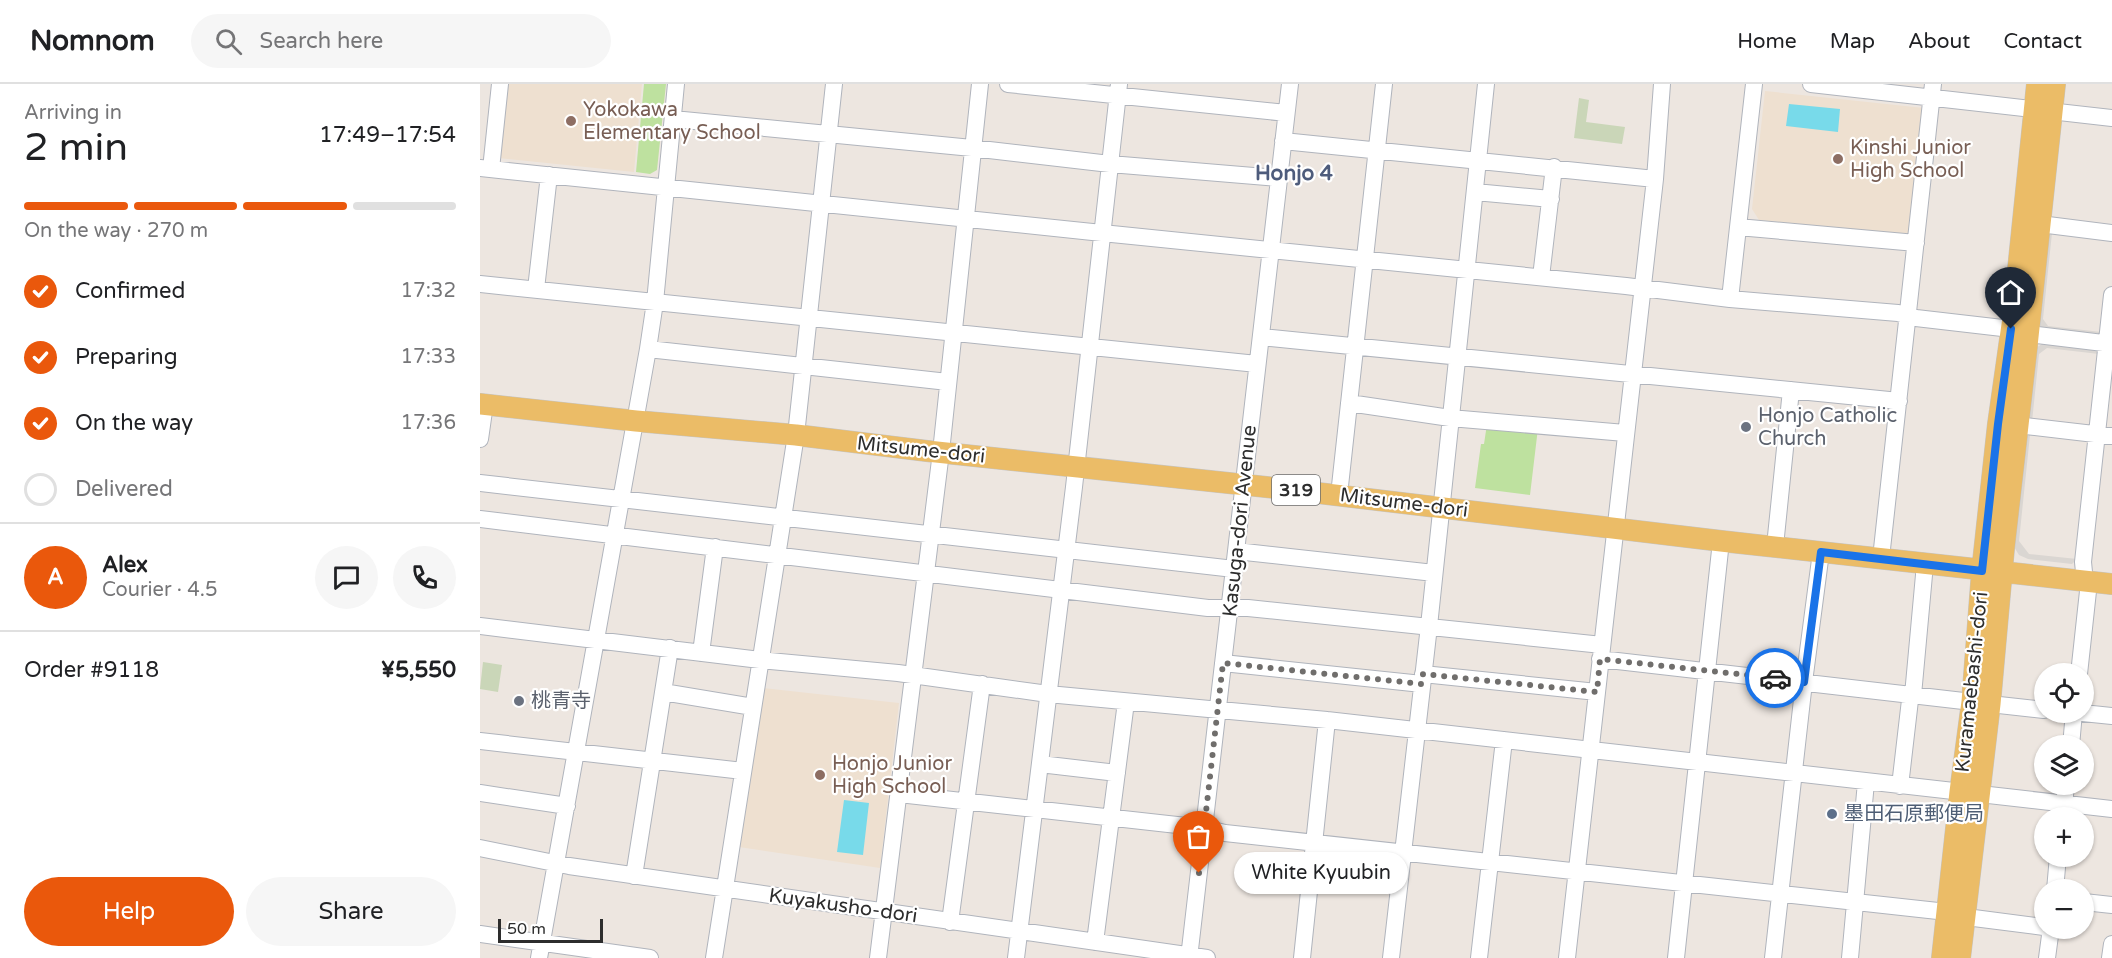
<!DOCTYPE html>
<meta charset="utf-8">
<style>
:root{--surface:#fff;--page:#f6f6f6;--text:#202124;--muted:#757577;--line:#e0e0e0;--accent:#ea580c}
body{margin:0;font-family:"Varela Round","Noto Sans JP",sans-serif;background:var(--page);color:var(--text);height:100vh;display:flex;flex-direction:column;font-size:22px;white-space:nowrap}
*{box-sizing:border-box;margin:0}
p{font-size:20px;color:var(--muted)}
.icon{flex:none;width:33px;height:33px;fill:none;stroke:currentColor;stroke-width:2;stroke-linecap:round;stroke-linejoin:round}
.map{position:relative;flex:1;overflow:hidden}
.drawer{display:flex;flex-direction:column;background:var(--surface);width:480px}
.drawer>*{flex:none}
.fabs{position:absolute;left:1554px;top:579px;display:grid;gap:12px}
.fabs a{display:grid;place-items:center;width:60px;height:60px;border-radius:50%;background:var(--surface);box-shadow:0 2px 4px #0004;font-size:30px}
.scale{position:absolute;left:18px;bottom:15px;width:105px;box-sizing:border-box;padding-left:6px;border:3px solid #2d2d2d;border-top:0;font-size:16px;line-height:21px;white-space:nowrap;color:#2d2d2d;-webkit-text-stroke:4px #fff;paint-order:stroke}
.pin{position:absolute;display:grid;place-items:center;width:51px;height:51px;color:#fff;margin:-62px -26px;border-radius:50% 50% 50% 0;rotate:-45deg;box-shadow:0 0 6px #0007}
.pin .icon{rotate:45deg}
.courier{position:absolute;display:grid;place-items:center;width:60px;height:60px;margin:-30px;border:4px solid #1a73e8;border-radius:50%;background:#fff;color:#222;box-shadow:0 2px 8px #0007}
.bubble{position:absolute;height:42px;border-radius:21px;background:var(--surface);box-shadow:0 2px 4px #0004;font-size:20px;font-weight:600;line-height:42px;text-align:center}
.headline em{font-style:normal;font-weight:600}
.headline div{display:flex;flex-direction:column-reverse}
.headline{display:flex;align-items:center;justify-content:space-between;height:102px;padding:0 24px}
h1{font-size:39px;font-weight:600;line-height:45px}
.bar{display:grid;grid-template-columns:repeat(4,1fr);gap:9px 6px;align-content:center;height:72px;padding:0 24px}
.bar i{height:8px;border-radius:4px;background:var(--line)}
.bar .current{background:var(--accent)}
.bar p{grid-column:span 4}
.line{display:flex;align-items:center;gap:15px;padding:0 24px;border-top:2px solid var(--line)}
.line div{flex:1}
.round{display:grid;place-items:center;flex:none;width:63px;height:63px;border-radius:32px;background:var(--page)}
ol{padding:0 24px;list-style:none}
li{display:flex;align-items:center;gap:18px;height:66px}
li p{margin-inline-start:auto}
li .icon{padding:6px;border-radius:50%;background:var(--accent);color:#fff;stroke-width:4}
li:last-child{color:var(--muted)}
li i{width:33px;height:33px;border:3px solid var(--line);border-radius:50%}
.button{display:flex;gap:12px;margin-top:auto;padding:12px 24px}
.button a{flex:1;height:69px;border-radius:36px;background:var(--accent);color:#fff;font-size:24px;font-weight:600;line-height:69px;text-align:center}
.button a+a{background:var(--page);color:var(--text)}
header{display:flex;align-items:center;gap:36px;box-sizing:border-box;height:84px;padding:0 30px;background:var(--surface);border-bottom:2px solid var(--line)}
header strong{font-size:28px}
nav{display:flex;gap:33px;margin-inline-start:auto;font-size:21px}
.search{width:420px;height:54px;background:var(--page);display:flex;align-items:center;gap:15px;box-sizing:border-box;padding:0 21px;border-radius:33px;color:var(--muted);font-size:22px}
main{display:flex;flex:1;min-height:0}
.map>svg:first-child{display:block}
.education{fill:#eee0d0}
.green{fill:#bee19f}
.cemetery{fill:#cad6b8}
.plaza{fill:#dad6d2}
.water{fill:#78daea}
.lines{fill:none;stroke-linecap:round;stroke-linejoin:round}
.minor-casing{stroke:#b0b4bc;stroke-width:18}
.major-casing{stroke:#c4c4c4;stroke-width:22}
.minor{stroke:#fff;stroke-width:16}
.major{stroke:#ebbc67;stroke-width:21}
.done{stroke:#706e6c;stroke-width:6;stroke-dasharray:0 10.8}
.route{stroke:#1a73e8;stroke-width:8}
.education-dot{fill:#8d6e63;stroke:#fff;stroke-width:2}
.worship-dot{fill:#6b7280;stroke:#fff;stroke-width:2}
.service-dot{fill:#5c6f8a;stroke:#fff;stroke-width:2}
.labels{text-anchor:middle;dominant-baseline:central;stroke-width:4.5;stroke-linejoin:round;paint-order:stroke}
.shield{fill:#fff;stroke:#6c6c6c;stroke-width:1.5}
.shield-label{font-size:18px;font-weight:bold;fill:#2d2d2d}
.education-label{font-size:20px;fill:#785e54;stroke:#fff;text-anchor:start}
.worship-label{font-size:20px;fill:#5b616d;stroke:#fff;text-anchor:start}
.street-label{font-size:20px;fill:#2d2d2d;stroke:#fff}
.service-label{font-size:20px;fill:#4e5e75;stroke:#fff;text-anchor:start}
.neighbourhood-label{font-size:21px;font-weight:bold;fill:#4e5c7c;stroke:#fff}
</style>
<header>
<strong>Nomnom</strong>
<div class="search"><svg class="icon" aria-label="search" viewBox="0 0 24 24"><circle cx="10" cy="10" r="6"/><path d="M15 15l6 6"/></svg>Search here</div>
<nav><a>Home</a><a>Map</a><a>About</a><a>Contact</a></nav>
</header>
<main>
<section class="drawer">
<div class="headline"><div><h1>2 min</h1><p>Arriving in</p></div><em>17:49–17:54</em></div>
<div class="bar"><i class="current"></i><i class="current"></i><i class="current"></i><i></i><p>On the way · 270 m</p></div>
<ol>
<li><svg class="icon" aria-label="check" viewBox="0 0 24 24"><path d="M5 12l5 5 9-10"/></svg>Confirmed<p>17:32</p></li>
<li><svg class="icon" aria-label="check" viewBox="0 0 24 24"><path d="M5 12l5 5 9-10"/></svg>Preparing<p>17:33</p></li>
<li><svg class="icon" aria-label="check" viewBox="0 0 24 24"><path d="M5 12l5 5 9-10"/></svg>On the way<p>17:36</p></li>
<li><i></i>Delivered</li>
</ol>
<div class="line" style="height:108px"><b class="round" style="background:var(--accent);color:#fff">A</b><div><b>Alex</b><p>Courier · 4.5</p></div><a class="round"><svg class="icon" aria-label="chat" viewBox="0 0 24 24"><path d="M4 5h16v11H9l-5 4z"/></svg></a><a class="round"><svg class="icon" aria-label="phone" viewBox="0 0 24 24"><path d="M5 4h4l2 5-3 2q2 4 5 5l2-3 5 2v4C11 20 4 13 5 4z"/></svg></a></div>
<div class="line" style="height:78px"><div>Order #9118</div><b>¥5,550</b></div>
<div class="button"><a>Help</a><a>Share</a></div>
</section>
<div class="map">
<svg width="1632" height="874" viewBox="0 0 1632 874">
<rect width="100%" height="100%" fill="#ede6e0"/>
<path class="education" d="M27 0H162L154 88 19 74Z
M1285 7 1444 24 1429 151 1279 136 1272 125Z
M283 604 419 619 400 784 259 763Z"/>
<path class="green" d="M164 0H186L177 86 170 90 156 88Z
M1007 340 1058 344 1050 411 995 404 1001 360H1004Z"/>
<path class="cemetery" d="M1099 14 1109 16 1106 38 1145 43 1142 60 1094 54Z
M3 578 22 581 18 608 0 605Z"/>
<path class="plaza" d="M1572 149 1563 235 1568 242 1621 248 1618 252 1561 244 1559 240 1569 150Z
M1563 259 1617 266 1619 270 1567 264 1559 270 1552 338 1549 337 1553 275 1556 264Z
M1550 351 1539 457 1549 470 1597 475 1592 480 1548 475 1539 471 1534 463 1546 352Z"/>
<path class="water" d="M1309 20 1360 25 1358 48 1306 42Z
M364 716 389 719 383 771 357 768Z"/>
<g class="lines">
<g class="minor-casing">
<path id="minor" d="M528 0 806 29
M1331 0 1632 34
M193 35 492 64 630 80 799 94
M803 57 1175 95
M0 84 622 149 1146 202 1250 215 1418 229 1436 234 1531 245 1549 250 1632 260
M11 85 20 0
M995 108 1071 115
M1560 140 1632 149
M1258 143 1436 159
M1061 193 1074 83
M0 200 777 280
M56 205 69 91
M1250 215 1274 0
M781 253 1419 317
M168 265 468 298
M869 319 970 334 1145 349
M1537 341 1632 352
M0 355 5 320
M0 399 754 485
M859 411 904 0
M0 435 728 524H768L1122 561
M1295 462 1311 306
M756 467 954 489
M1401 474 1453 0
M1605 498 1603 478 1632 211
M0 542 280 576 418 589 568 610 847 636 1632 725
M221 569 235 463
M1120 575 1492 618
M743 579 942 600
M943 590 1117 608
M1599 590 1609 498
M183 608 273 623
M1510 620 1564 626
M1593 628 1632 632
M0 657 263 687
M1591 662 1594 628
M560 680 637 689
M1420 702 1430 616 1433 611 1445 480
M0 709 87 722
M419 710 724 744 745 749 1467 828
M1583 734 1586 700
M0 764 89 782 727 874
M154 792 190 564
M1575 806 1578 772
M1604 818 1632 821
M1486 833 1564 843
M470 838 502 600
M0 850 170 874
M615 858 646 618
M59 874 168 265 175 218 196 0
M234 874 316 351 354 0
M398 874 461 368 500 0
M536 874 594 403 639 0
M709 874 810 0
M822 874 847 636
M911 874 949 542 1006 0
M999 874 1024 656
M1087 874 1175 95 1182 0
M1196 874 1241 457
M1293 874 1324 598 1341 468
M1370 874 1386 698
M1567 874 1571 844
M1630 874 1632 860"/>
</g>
<g class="major-casing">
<path id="major" d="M0 320 156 337 316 351 447 367 796 404 1241 457 1632 500
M1462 874 1480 708 1492 618 1502 487 1518 340 1533 234 1557 0
M1480 874 1510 620 1524 464 1547 262 1575 0"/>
</g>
<use href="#minor" class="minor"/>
<use href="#major" class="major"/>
</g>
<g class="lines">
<path class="done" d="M719 789 743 579 942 600 943 590 1117 608 1120 575 1295 594"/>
<path class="route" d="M1295 594 1324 598 1341 468 1502 487 1518 340 1531 245"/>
</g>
<g class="education-dot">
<circle cx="91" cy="37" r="6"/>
<circle cx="1358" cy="75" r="6"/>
<circle cx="340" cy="691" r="6"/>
</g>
<g class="worship-dot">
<circle cx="1266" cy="343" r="6"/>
<circle cx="39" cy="617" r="6"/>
</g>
<circle class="service-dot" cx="1352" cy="730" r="6"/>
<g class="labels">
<rect class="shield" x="792" y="391" width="48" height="30" rx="4.5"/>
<g class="shield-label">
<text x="816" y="406">319</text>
</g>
<g class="education-label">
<text x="103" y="26">Yokokawa<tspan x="103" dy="23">Elementary School</tspan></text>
<text x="1370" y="64">Kinshi Junior<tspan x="1370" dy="23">High School</tspan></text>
<text x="352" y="680">Honjo Junior<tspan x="352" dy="23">High School</tspan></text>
</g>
<g class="worship-label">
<text x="1278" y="332">Honjo Catholic<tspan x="1278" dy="23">Church</tspan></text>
<text x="51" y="617">桃青寺</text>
</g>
<g class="street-label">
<text transform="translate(441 366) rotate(6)">Mitsume-dori</text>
<text transform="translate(924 419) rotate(7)">Mitsume-dori</text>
<text transform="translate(760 437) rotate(-84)">Kasuga-dori Avenue</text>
<text transform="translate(1492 598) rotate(-84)">Kuramaebashi-dori</text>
<text transform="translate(363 822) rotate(8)">Kuyakusho-dori</text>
</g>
<g class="service-label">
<text x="1364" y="730">墨田石原郵便局</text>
</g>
<g class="neighbourhood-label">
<text x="814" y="89">Honjo 4</text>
</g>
</g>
</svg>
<div class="fabs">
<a><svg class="icon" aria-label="locate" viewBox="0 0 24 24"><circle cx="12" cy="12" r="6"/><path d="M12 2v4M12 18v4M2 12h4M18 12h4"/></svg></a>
<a><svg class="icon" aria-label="layers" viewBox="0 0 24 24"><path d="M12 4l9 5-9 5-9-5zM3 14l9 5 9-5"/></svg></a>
<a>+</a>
<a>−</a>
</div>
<div class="scale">50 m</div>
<div class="pin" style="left:719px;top:789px;background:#ea580c"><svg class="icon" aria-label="bag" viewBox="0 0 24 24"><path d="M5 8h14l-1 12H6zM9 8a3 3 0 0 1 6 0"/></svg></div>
<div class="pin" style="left:1531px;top:245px;background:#1f2937"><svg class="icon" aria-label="home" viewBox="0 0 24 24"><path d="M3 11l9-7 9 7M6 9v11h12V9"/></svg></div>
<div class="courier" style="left:1295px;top:594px"><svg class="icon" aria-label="car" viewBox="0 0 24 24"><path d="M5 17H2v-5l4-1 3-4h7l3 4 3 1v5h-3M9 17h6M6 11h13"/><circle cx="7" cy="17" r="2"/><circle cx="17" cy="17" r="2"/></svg></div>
<div class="bubble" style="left:754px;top:768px;width:174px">White Kyuubin</div>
</div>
</main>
